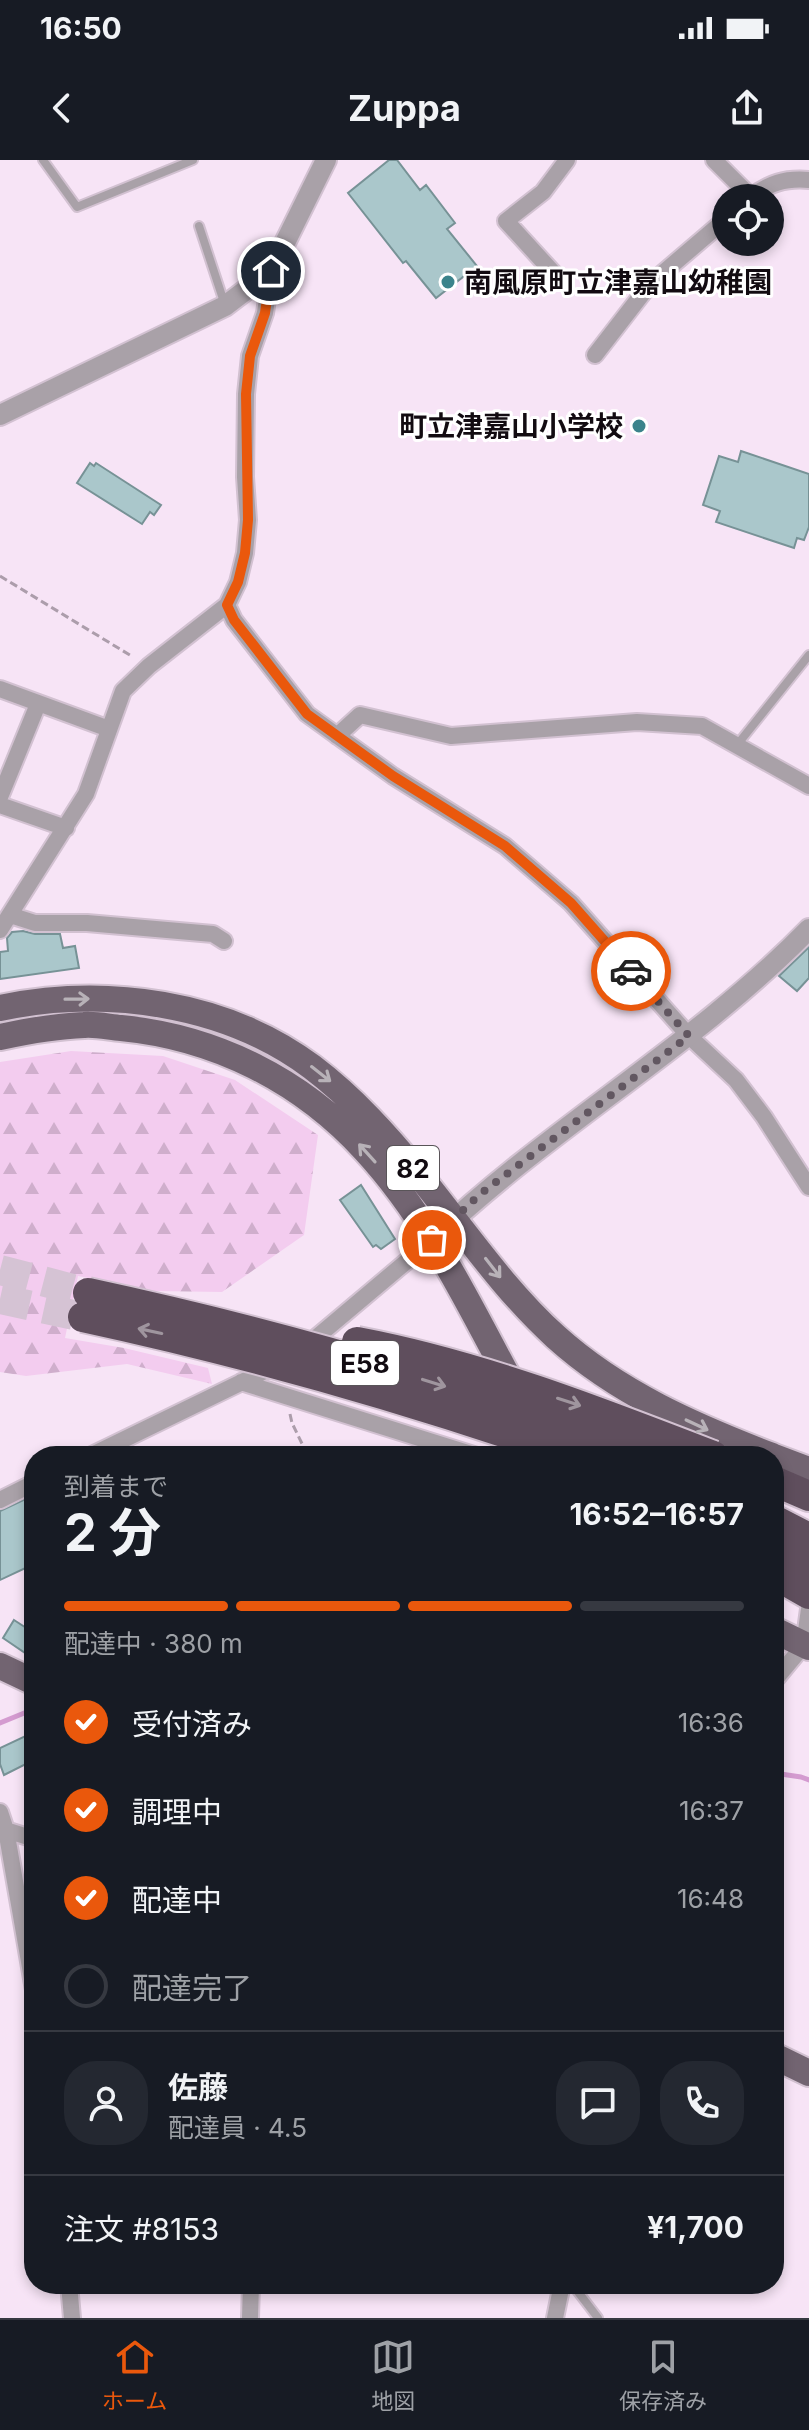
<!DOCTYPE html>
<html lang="ja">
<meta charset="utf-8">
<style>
:root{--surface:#171b24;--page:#242831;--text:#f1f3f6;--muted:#9ea1a6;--line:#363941;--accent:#ea580c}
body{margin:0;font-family:Inter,"Noto Sans JP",sans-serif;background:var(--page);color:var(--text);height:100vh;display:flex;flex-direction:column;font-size:30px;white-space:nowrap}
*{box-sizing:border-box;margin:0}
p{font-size:26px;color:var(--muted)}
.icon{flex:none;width:44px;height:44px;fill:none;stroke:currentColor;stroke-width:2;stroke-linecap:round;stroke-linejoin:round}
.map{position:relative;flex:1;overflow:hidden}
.side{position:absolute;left:24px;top:1286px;width:760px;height:848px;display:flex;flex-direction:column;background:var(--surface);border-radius:32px;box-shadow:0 4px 12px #0003}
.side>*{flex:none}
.controls{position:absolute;left:712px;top:24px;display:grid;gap:16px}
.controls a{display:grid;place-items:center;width:72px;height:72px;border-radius:50%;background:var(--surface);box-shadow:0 4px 12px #0003;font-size:40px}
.pin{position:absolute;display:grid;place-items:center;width:68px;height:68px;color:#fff;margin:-34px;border:4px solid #fff;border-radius:50%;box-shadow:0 2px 8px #0007}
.courier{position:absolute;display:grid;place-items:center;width:80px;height:80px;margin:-40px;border:6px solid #ea580c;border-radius:50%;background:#fff;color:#222;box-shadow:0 2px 10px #0007}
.summary em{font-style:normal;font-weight:700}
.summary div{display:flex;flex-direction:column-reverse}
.summary{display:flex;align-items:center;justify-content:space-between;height:136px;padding:0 40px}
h1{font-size:52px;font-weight:700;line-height:60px}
.bar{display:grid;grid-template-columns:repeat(4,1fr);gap:12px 8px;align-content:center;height:96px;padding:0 40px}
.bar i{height:10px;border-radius:6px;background:var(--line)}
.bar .selected{background:var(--accent)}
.bar p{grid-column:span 4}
.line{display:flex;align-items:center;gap:20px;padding:0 40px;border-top:2px solid var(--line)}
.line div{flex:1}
.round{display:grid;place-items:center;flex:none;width:84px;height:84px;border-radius:32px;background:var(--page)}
ol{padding:0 40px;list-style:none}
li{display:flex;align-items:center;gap:24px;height:88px}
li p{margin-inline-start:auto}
li .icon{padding:8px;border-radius:50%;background:var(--accent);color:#fff;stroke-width:4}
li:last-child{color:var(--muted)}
li i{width:44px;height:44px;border:4px solid var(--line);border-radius:50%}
.status{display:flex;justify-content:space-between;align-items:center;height:56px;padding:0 40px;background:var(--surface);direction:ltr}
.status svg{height:22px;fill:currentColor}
header{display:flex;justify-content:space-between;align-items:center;height:104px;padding:0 40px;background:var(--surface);font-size:36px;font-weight:700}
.tab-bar{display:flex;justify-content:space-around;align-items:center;height:112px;border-top:2px solid var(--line);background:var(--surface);font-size:22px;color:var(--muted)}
.tab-bar a{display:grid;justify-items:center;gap:4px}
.tab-bar .selected{color:var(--accent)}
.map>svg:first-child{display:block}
.forest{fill:url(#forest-firs)}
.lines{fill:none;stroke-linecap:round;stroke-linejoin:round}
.stream{stroke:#d49bd0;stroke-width:5}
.building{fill:#aac7cb;stroke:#779296;stroke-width:2}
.motorway-tunnel{stroke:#d5c3d4;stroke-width:30;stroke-dasharray:30 15;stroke-linecap:butt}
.service-casing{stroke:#d2c1d1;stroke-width:12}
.minor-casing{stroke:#d2c1d1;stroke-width:20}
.tertiary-casing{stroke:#d2c1d1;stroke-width:24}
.primary-casing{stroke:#d2c1d1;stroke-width:30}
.motorway-casing{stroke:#d2c1d1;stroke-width:34}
.path{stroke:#ac9dab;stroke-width:3;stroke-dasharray:8 4;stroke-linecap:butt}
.service{stroke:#a9a1a8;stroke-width:8}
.minor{stroke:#a9a1a8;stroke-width:16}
.tertiary{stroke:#a9a1a8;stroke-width:20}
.primary{stroke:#726471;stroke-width:26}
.motorway{stroke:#5f4e5d;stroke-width:30}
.motorway-bridge-casing{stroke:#d2c1d1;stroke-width:34;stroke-linecap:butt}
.motorway-bridge{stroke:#5f4e5d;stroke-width:30}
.oneway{stroke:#b8b2b8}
.oneway2{stroke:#9f959e}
.done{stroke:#625761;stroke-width:8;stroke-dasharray:0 14.4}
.route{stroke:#ea580c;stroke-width:10}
.poi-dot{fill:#3b838b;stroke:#fff;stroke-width:3}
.labels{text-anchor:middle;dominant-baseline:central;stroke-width:6;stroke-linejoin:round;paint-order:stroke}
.shield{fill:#fff;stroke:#595458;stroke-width:2}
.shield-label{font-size:26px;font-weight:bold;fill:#120b11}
.poi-label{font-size:28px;font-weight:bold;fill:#120b11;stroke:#fff;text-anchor:start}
</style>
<div class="status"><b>16:50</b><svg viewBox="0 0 49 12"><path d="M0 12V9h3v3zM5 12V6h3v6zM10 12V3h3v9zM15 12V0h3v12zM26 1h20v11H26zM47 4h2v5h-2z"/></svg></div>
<header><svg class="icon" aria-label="back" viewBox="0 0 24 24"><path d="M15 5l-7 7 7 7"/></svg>Zuppa<svg class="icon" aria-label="share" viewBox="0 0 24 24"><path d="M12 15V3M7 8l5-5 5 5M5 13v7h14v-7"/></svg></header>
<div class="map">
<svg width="809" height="2158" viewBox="0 0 809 2158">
<defs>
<pattern id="forest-firs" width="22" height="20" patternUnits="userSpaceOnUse" patternTransform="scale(2)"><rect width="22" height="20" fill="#f3ccef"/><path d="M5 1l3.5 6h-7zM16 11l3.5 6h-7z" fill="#cfaecc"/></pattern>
</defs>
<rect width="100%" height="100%" fill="#f7e4f6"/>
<path class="forest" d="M71 891 163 896 235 920 318 975 304 1075 222 1132 155 1131 78 1116 65 1178 124 1188 208 1208 212 1224 127 1204 26 1216 0 1212V902Z"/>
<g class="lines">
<path class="stream" d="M0 1563 34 1549
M774 1613 801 1617 809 1620"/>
</g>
<path class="building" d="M389 0H397L420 30 426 25 455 63 447 69 477 106 436 138 406 101 403 103 348 33Z
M741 291 809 314V367L804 380 797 378 794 388 716 362 720 351 703 345 719 296 738 302Z
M90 303 94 306 96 303 161 345 154 355 150 352 142 364 77 323Z
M23 771 35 774H60L63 788 75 786 79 808 0 819V792L8 791 7 778 12 772Z
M809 787V818L797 831 779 816Z
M361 1025 395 1079 381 1089 376 1085 373 1087 340 1040Z
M34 1335V1404L0 1420V1351Z
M14 1460 34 1473V1499L3 1478Z
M34 1572V1600L4 1615 0 1604V1588Z"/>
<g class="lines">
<path class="motorway-tunnel" d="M0 1110 88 1133
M0 1139 83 1157"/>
<g class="service-casing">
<path id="service" d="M43 0 77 47 193 0
M199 66 225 145
M737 585 809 495
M572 2124 598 2158"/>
</g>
<g class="minor-casing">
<path id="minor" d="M714 0 751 37
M750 38C769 23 785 18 809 20
M559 119 506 61 543 32 567 0
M595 195 650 124 726 59
M227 445 234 460 307 554 393 616 505 686 571 743 689 876 736 920 764 957 809 1027
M0 529 109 569
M337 576 360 555 451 576 637 562 702 566 809 626
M0 637 38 544
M0 645 66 668
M10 755 35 763H87L213 774 224 781
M0 770 86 634 123 531 149 506 227 445 238 422 245 393 248 360 245 317 246 234 250 196 265 153 271 111
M305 1187 432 1080
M241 1222 477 1296
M90 1296 275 1206
M0 1340 34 1323
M774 1521 804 1485 809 1449
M0 1652 6 1670 34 1830
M6 1670 34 1679
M69 2124 72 2158
M250 2158 251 2124
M555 2158 562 2124"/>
</g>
<g class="tertiary-casing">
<path id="tertiary" d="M0 255 225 146 271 111 326 0
M432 1080C550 967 695 886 809 769"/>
</g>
<g class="primary-casing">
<path id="primary" d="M0 848C105 826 225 842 312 907 353 938 387 976 419 1015 463 1069 503 1129 556 1177 618 1233 694 1266 772 1296
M0 877C28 871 56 866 84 865 96 864 109 867 121 868 215 877 301 920 365 990 430 1060 471 1149 516 1232
M774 1297 809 1310
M774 1470 809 1487
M0 1506 34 1522
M774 1896 809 1913"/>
</g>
<g class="motorway-casing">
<path id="motorway" d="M774 1321 809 1336
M774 1360 809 1378
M774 1385 809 1404
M774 1414 809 1434"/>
</g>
<path class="path" d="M0 416 133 497
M290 1254 292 1263 308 1296
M140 1291 157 1290 158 1296"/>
<use href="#service" class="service"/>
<use href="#minor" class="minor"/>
<use href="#tertiary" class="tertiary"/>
<use href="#primary" class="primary"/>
<use href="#motorway" class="motorway"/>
<g class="motorway-bridge-casing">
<path id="motorway-bridge" d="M88 1133C195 1156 301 1183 406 1215 483 1238 561 1263 635 1296
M83 1157C250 1193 413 1240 574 1296
M357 1182C479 1205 597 1251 713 1296"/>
</g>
<use href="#motorway-bridge" class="motorway-bridge"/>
</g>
<defs><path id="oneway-shaft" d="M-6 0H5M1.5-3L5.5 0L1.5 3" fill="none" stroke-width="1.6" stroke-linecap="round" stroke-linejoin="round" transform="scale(2)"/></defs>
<g class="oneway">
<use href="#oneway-shaft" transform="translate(77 839) rotate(-1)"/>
<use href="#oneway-shaft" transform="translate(321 914) rotate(38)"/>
<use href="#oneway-shaft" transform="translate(367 993) rotate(-132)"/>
<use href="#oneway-shaft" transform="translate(493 1108) rotate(52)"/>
<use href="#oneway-shaft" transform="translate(697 1265) rotate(25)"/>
</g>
<g class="oneway2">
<use href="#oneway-shaft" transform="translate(150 1171) rotate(-168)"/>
<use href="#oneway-shaft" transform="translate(434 1223) rotate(17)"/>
<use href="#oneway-shaft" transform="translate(569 1242) rotate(18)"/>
</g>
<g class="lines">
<path class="done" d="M432 1080 479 1035 689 876 631 811"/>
<path class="route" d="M271 111 265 153 250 196 246 234 248 360 245 393 238 422 227 445 234 460 307 554 393 616 505 686 571 743 631 811"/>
</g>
<g class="poi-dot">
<circle cx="448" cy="122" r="8"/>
<circle cx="639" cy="266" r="8"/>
</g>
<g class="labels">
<g class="shield">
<rect x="387" y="986" width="52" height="44" rx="6"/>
<rect x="331" y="1181" width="68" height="44" rx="6"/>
</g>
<g class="shield-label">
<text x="413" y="1008">82</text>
<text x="365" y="1203">E58</text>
</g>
<g class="poi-label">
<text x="464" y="122">南風原町立津嘉山幼稚園</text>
<text x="623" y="266" text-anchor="end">町立津嘉山小学校</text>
</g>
</g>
</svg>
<div class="controls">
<a><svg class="icon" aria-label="locate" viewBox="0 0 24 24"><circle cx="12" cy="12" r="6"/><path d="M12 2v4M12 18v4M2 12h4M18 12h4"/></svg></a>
</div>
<div class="pin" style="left:432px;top:1080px;background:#ea580c"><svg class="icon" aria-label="bag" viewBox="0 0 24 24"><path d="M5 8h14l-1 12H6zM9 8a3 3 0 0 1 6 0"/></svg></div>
<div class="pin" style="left:271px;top:111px;background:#1f2937"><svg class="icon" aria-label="home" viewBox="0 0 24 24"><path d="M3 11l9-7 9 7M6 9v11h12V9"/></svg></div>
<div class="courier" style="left:631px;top:811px"><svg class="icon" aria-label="car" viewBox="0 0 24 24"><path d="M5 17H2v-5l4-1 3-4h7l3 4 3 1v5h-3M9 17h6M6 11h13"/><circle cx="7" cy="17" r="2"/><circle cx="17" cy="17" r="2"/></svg></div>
<section class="side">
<div class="summary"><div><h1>2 分</h1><p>到着まで</p></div><em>16:52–16:57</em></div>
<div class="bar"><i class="selected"></i><i class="selected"></i><i class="selected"></i><i></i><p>配達中 · 380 m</p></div>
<ol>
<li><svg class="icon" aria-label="check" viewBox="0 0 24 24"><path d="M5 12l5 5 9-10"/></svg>受付済み<p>16:36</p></li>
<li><svg class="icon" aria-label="check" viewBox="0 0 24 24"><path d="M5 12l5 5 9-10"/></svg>調理中<p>16:37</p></li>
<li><svg class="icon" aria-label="check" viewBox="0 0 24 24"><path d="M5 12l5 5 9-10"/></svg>配達中<p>16:48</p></li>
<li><i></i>配達完了</li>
</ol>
<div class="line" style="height:144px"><a class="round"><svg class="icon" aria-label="person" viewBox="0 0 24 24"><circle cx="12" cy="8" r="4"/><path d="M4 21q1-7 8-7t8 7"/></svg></a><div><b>佐藤</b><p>配達員 · 4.5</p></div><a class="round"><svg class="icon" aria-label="chat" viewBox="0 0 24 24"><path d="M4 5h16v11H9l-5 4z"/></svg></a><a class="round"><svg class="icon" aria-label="phone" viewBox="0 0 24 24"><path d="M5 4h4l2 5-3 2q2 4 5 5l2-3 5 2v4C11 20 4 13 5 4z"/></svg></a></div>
<div class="line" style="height:104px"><div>注文 #8153</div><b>¥1,700</b></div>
</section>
</div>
<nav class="tab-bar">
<a class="selected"><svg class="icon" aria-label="home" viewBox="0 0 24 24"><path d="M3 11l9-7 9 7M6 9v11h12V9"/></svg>ホーム</a>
<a><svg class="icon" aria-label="map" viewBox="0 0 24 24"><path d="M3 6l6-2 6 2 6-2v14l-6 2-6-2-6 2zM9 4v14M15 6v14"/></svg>地図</a>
<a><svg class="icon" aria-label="saved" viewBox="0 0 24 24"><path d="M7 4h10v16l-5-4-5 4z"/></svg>保存済み</a>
</nav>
